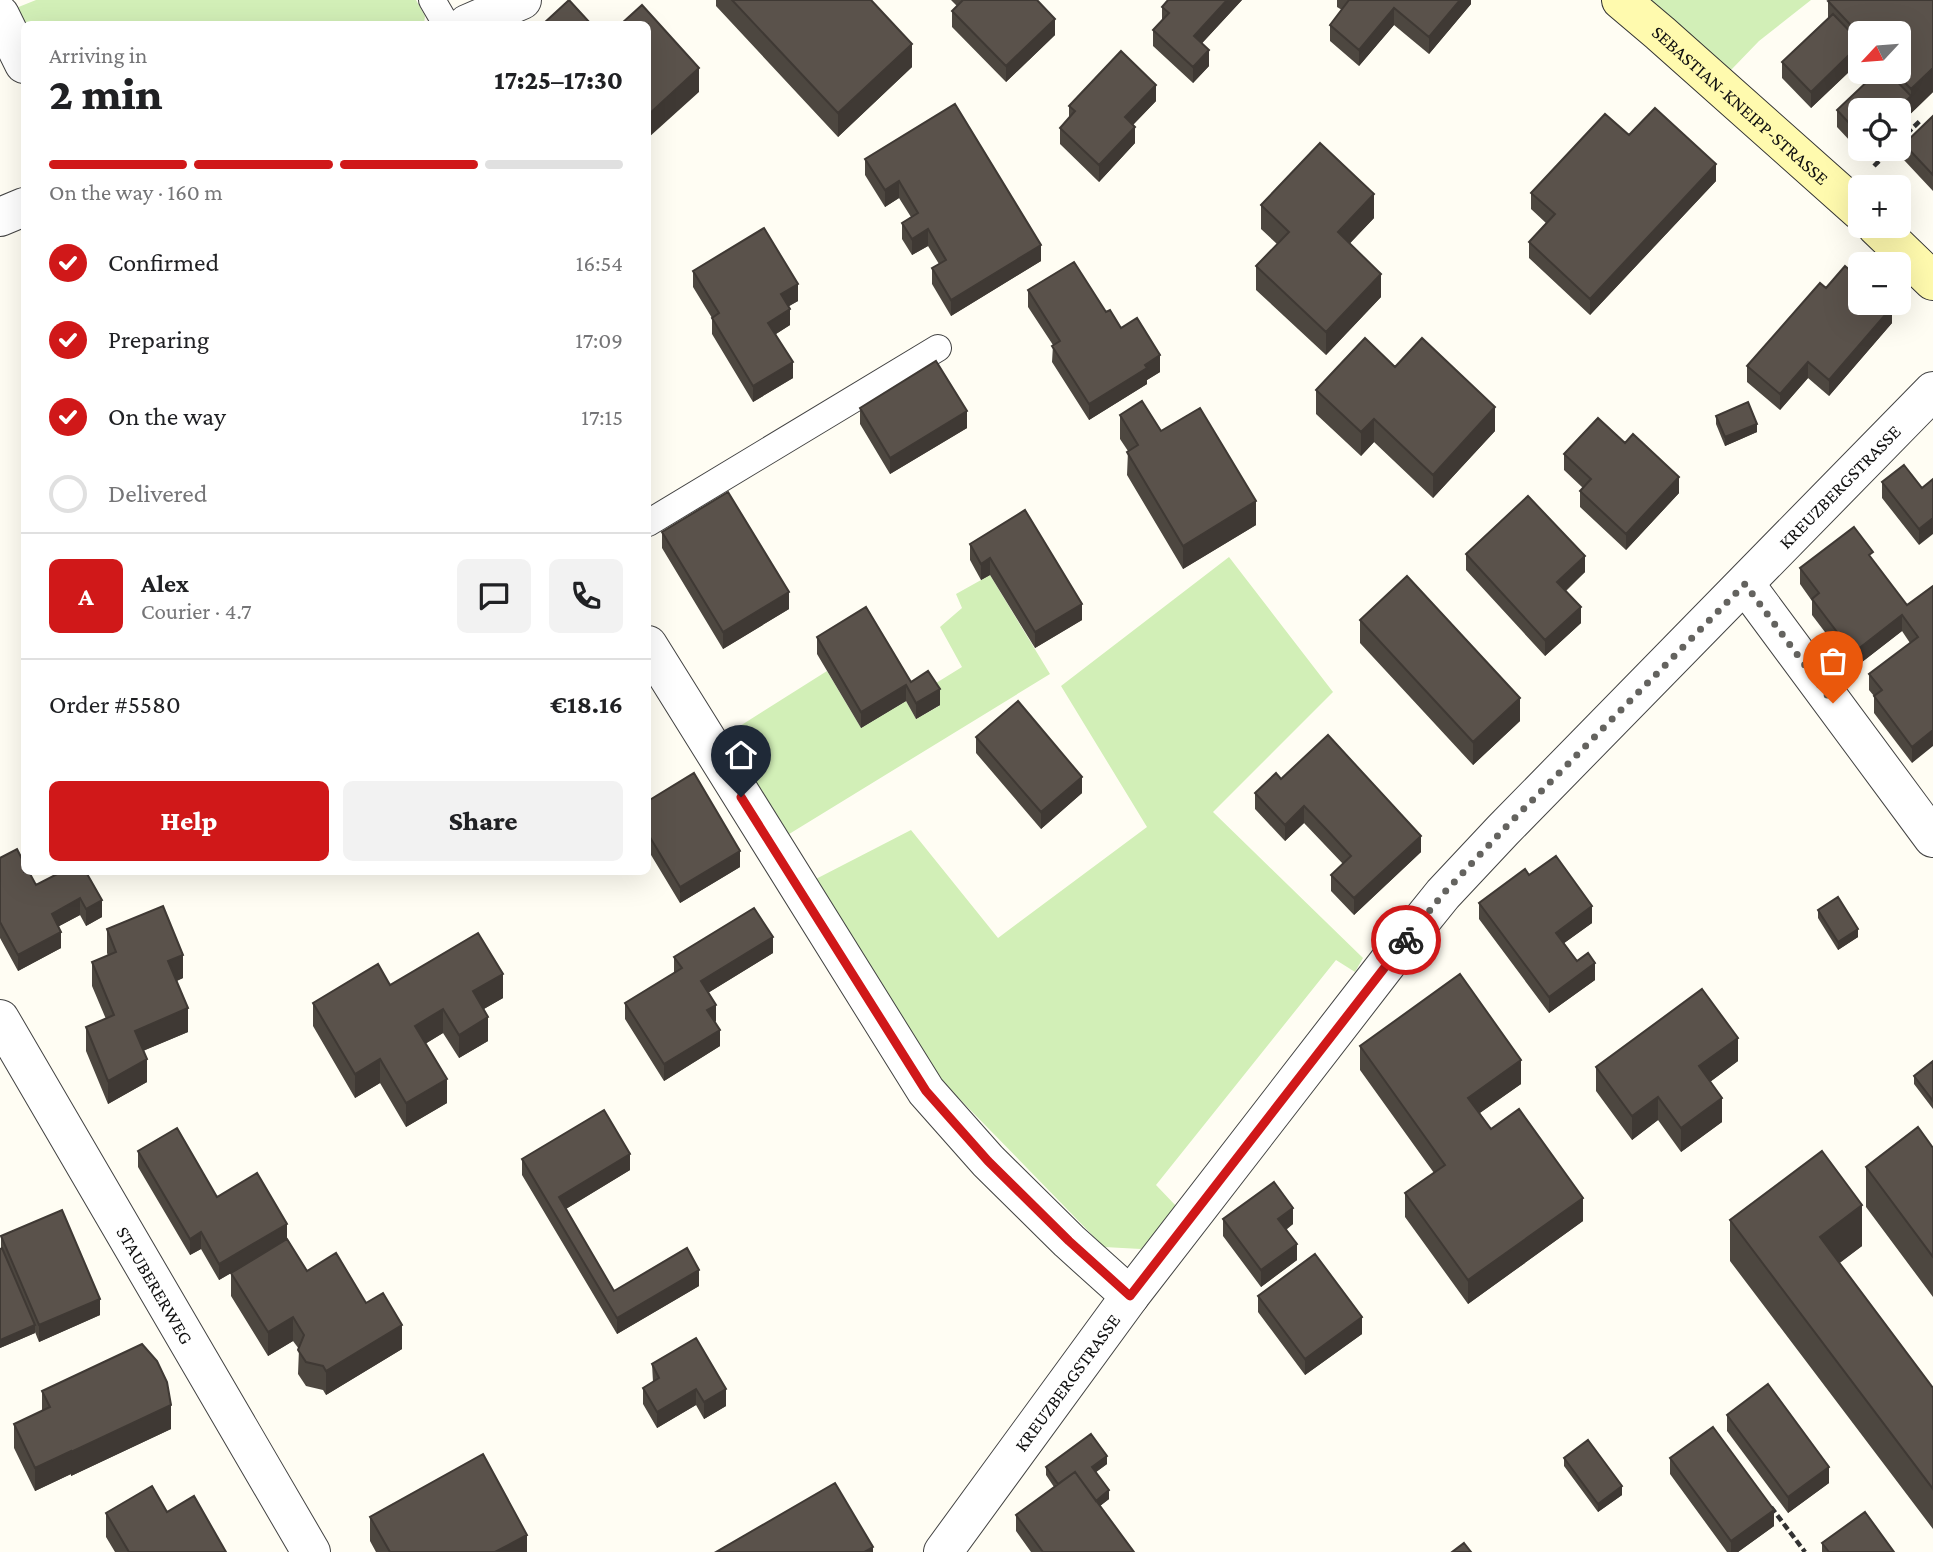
<!DOCTYPE html>
<meta charset="utf-8">
<style>
:root{--surface:#fff;--page:#f2f2f2;--text:#202124;--muted:#757577;--line:#e0e0e0;--accent:#d01819}
body{margin:0;font-family:"Crimson Pro",serif;background:var(--page);color:var(--text);height:100vh;display:flex;flex-direction:column;font-size:26px;white-space:nowrap}
*{box-sizing:border-box;margin:0}
p{font-size:23px;color:var(--muted)}
.icon{flex:none;width:38px;height:38px;fill:none;stroke:currentColor;stroke-width:2;stroke-linecap:round;stroke-linejoin:round}
.map{position:relative;flex:1;overflow:hidden}
.panel{position:absolute;left:21px;top:21px;width:630px;height:854px;display:flex;flex-direction:column;background:var(--surface);border-radius:10px;box-shadow:0 7px 28px #0002}
.panel>*{flex:none}
.needle{width:46px;rotate:244deg}
.tools{position:absolute;left:1848px;top:21px;display:grid;gap:14px}
.tools a{display:grid;place-items:center;width:63px;height:63px;border-radius:10px;background:var(--surface);box-shadow:0 7px 28px #0002;font-size:35px}
.pin{position:absolute;display:grid;place-items:center;width:60px;height:60px;color:#fff;margin:-72px -30px;border-radius:50% 50% 50% 0;rotate:-45deg;box-shadow:0 0 7px #0007}
.pin .icon{rotate:45deg}
.courier{position:absolute;display:grid;place-items:center;width:70px;height:70px;margin:-35px;border:5px solid #d01819;border-radius:50%;background:#fff;color:#222;box-shadow:0 2px 9px #0007}
.headline em{font-style:normal;font-weight:800}
.headline div{display:flex;flex-direction:column-reverse}
.headline{display:flex;align-items:center;justify-content:space-between;height:119px;padding:0 28px}
h1{font-size:46px;font-weight:800;line-height:52px}
.bar{display:grid;grid-template-columns:repeat(4,1fr);gap:10px 7px;align-content:center;height:84px;padding:0 28px}
.bar i{height:9px;border-radius:5px;background:var(--line)}
.bar .on{background:var(--accent)}
.bar p{grid-column:span 4}
.line{display:flex;align-items:center;gap:18px;padding:0 28px;border-top:2px solid var(--line)}
.line div{flex:1}
.round{display:grid;place-items:center;flex:none;width:74px;height:74px;border-radius:10px;background:var(--page)}
ol{padding:0 28px;list-style:none}
li{display:flex;align-items:center;gap:21px;height:77px}
li p{margin-inline-start:auto}
li .icon{padding:7px;border-radius:50%;background:var(--accent);color:#fff;stroke-width:4}
li:last-child{color:var(--muted)}
li i{width:38px;height:38px;border:4px solid var(--line);border-radius:50%}
.primary-button{display:flex;gap:14px;margin-top:auto;padding:14px 28px}
.primary-button a{flex:1;height:80px;border-radius:10px;background:var(--accent);color:#fff;font-size:28px;font-weight:800;line-height:80px;text-align:center}
.primary-button a+a{background:var(--page);color:var(--text)}
.map>svg:first-child{display:block}
.green{fill:#d2efb7}
.lines{fill:none;stroke-linecap:round;stroke-linejoin:round}
.lane-casing{stroke:#434343;stroke-width:28}
.street-casing{stroke:#434343;stroke-width:40}
.secondary-casing{stroke:#323232;stroke-width:40}
.path{stroke:#323232;stroke-width:4.5;stroke-dasharray:7 3.5;stroke-linecap:butt}
.lane{stroke:#fff;stroke-width:26}
.street{stroke:#fff;stroke-width:38}
.secondary{stroke:#fffaae;stroke-width:38}
.wall{fill:#4d4740;fill-rule:evenodd}
.shaded-wall{fill:#3f3934}
.building{fill:#5a524b;stroke:#3f3934;stroke-width:2}
.done{stroke:#64635f;stroke-width:7;stroke-dasharray:0 12.6}
.route{stroke:#d01819;stroke-width:9}
.labels{text-anchor:middle;dominant-baseline:central;stroke-width:7;stroke-linejoin:round;paint-order:stroke}
.street-label{font-size:19px;fill:#101010;stroke:#fff}
</style>
<div class="map">
<svg width="1933" height="1552" viewBox="0 0 1933 1552">
<rect width="100%" height="100%" fill="#fffdf3"/>
<path class="green" d="M36 0H416L425 16 424 24H24L11 10Z
M1650 0H1811L1759 41 1731 70Z
M1229 557 1333 692 1213 812 1363 958 1355 972 1336 960 1156 1185 1178 1208 1141 1249 1104 1247 944 1083 812 881 911 830 998 938 1147 827 1061 686Z
M990 575 1050 674 781 839 721 738 827 671 861 728 906 701 916 719 939 706 928 688 962 667 940 627 962 608 956 594Z"/>
<g class="lines">
<g class="lane-casing">
<path id="lane" d="M432 0 446 24
M648 523 938 348"/>
</g>
<g class="street-casing">
<g id="street">
<path d="M0 15 24 64"/>
<path d="M467 24 522 0"/>
<path d="M0 217 24 207"/>
<path d="M1745 584 1933 838"/>
<path d="M648 645 926 1091 988 1161 1069 1241 1130 1296"/>
<path id="s1" d="M0 1019 311 1552"/>
<path id="s2" d="M943 1552 1130 1296 1389 961 1443 894 1503 830 1933 391"/>
</g>
</g>
<g class="secondary-casing">
<g id="secondary">
<path id="s3" d="M1621 0 1660 33 1860 211"/>
<path d="M1876 226 1933 281"/>
</g>
</g>
<path class="path" d="M1899 141 1921 120
M1874 166 1891 149
M1771 1507 1805 1552"/>
<use href="#lane" class="lane"/>
<use href="#street" class="street"/>
<use href="#secondary" class="secondary"/>
</g>
<path class="wall" d="M716 0H871L912 67 838 137 716 6Z
M951 0H1037L1055 35 1006 82 952 27V11L957 6Z
M1242 0 1202 43 1209 66 1193 83 1153 46V30L1162 20V7Z
M1337 0H1471V4L1429 54 1394 25 1359 66 1330 41V25L1342 10 1337 7Z
M1933 0V92L1899 125V110H1860V149H1873L1865 157 1837 127V110L1865 84 1851 70 1811 108 1782 78V62L1828 18V1ZM1860 33 1899 72H1860Z
M1156 101 1133 125 1135 143 1099 182 1060 144V128L1069 118V106Z
M1933 116V191L1904 160V144Z
M1629 135 1716 181 1590 315 1529 258V242L1546 223 1531 209V193Z
M865 159 1041 261 951 316 932 284V268L939 264 928 246 912 255 902 239V223L911 217 899 198 885 207 865 175Z
M1261 205 1374 218 1349 244 1381 297 1326 355 1256 290V266L1277 244 1261 229Z
M693 271 798 301 788 306 790 325 776 334 793 378 753 402 712 334V318L693 287Z
M1826 288 1892 323 1829 396 1808 378 1780 410 1747 382V366Z
M1028 290 1106 312 1160 372 1147 380V384L1089 420 1052 362 1053 345 1028 307Z
M1395 367 1495 431 1433 498 1374 442 1361 456 1316 414V390Z
M860 408 967 428 890 474 860 424Z
M1120 415 1161 431 1256 525 1183 569 1127 475 1128 451 1120 439Z
M1716 416 1757 432 1725 446 1716 424Z
M1564 454 1679 493 1626 550 1580 507V491L1583 488 1564 470Z
M1882 482 1922 488 1919 545 1882 498Z
M662 532 789 609 723 649 662 548Z
M970 544 1082 620 1035 648 990 575 981 580 970 560Z
M1466 554 1585 572 1566 591 1581 623 1545 656 1466 570Z
M1873 561 1907 605 1933 586 1912 763 1874 713V696L1869 690V674L1910 643 1902 631 1853 669 1812 615V601L1800 584V568Z
M1360 620 1520 721 1473 765 1360 643Z
M817 637 911 682 940 705 916 719 906 701 861 728 817 654Z
M976 737 1082 793 1041 829 976 753Z
M1281 779 1421 852 1354 915 1331 891V875L1343 864 1304 823 1285 841 1255 809V793Z
M648 801 740 867 680 903 648 850Z
M0 858 36 885 61 872 102 917 86 926 80 915 59 926 61 948 18 971 0 938Z
M1479 903 1592 923 1564 943 1577 961 1595 980 1549 1013 1479 919Z
M1818 910 1858 937 1838 950 1818 918Z
M107 929 183 978 177 981 188 1032 143 1051 147 1082 108 1104 86 1051V1027L106 1019 92 986V962L108 956 107 953Z
M773 953 708 993 716 1021 715 1022 720 1046 664 1081 625 1019V1003L674 973V957Z
M390 985 503 998 484 1009 488 1041 459 1058 443 1033 425 1044 447 1103 406 1127 380 1083 355 1098 313 1026V1003Z
M1360 1046 1521 1084 1480 1113 1491 1129 1583 1221 1468 1304 1405 1217V1193L1434 1173 1360 1070Z
M1738 1061 1710 1082 1722 1122 1681 1152 1658 1120 1632 1140 1596 1091V1067Z
M1933 1061V1109L1914 1084V1076Z
M1933 1148V1297L1866 1207V1167Z
M138 1151 217 1197 287 1239 307 1271 366 1303 402 1349 326 1395 323 1390 306 1386 298 1374 299 1349 293 1341 268 1356 231 1296V1273L219 1280 201 1249 190 1255 138 1167Z
M522 1159 630 1170 566 1209 614 1291 699 1286 617 1334 522 1175Z
M1223 1219 1293 1224 1286 1230 1297 1260 1261 1287 1223 1236Z
M1730 1220 1862 1246 1839 1263 1933 1388V1529L1730 1261Z
M1 1236 100 1315 39 1342 35 1332V1333L0 1348V1249L1 1248Z
M1258 1296 1362 1334 1305 1375 1258 1312Z
M652 1364 726 1406 704 1419 696 1405 657 1428 643 1404V1388L653 1382Z
M42 1391 171 1429 71 1476V1474L35 1491 14 1448V1424L42 1411Z
M1727 1415 1829 1483 1788 1513 1727 1431Z
M1564 1458 1622 1495 1598 1512 1564 1466Z
M1670 1458 1774 1526 1738 1552H1727L1670 1474Z
M1107 1464 1096 1472 1109 1499 1100 1506 1134 1552H1031L1016 1531V1515L1054 1487 1046 1475V1467Z
M167 1512 226 1552H115L106 1537V1513Z
M370 1517 527 1552H376L370 1541Z
M1822 1543 1894 1552H1822Z"/>
<path class="shaded-wall" d="M1227 0H1242L1194 52V36Z
M1460 0H1471V4L1429 54V37Z
M1394 8V25L1359 66V50Z
M1055 19V35L1006 82V66Z
M912 44V67L838 137V113Z
M1209 50V66L1193 83V67Z
M1851 53V70L1811 108V92Z
M699 68V92L648 138V115Z
M1933 68V92L1899 125V110H1897L1911 96V89Z
M1156 85V101L1125 133V117Z
M1135 127V143L1099 182V165Z
M1865 149H1873L1865 157Z
M1716 164V181L1590 315V299Z
M899 181V198L885 207V190Z
M1374 194V218L1338 256V232Z
M928 229V246L912 255V239Z
M1041 245V261L951 316V300Z
M1381 274V297L1326 355V332Z
M798 284V301L781 311V294Z
M1892 307V323L1829 396V380Z
M790 309V325L768 339V323Z
M1160 355V372L1147 380V384L1089 420V404Z
M793 362V378L753 402V386Z
M1808 362V378L1780 410V394Z
M1495 407V431L1433 498V475Z
M967 411V428L890 474V458Z
M1374 419V442L1361 456V432Z
M1757 424V432L1725 446V437Z
M1679 477V493L1626 550V534Z
M1256 501V525L1183 569V546Z
M1933 518V534L1919 545V529Z
M1585 556V572L1557 598V582Z
M990 558V575L981 580V564Z
M789 592V609L723 649V632Z
M1082 604V620L1035 648V632Z
M1581 607V623L1545 656V640Z
M1902 615V631L1853 669V653Z
M906 685V701L861 728V712Z
M940 689V705L916 719V703Z
M1520 698V721L1473 765V742Z
M1933 730V746L1912 763V747Z
M1082 777V793L1041 829V812Z
M1304 806V823L1285 841V825Z
M1421 836V852L1354 915V898Z
M740 851V867L680 903V887Z
M80 898V915L52 930V914Z
M102 900V917L86 926V909Z
M1592 906V923L1556 949V933Z
M1858 929V937L1838 950V942Z
M61 932V948L18 971V955Z
M773 937V953L701 997V981Z
M183 955V978L168 984V961Z
M1595 963V980L1549 1013V997Z
M503 974V998L473 1015V991Z
M716 1005V1021L707 1026V1010Z
M188 1008V1032L135 1054V1031Z
M443 1009V1033L415 1050V1026Z
M488 1017V1041L459 1058V1035Z
M720 1030V1046L664 1081V1064Z
M1738 1038V1061L1699 1090V1066Z
M147 1059V1082L108 1104V1081Z
M380 1059V1083L355 1098V1074Z
M1521 1060V1084L1468 1121V1098Z
M447 1079V1103L406 1127V1103Z
M1658 1097V1120L1632 1140V1116Z
M1722 1098V1122L1681 1152V1128Z
M630 1154V1170L559 1213V1197Z
M1583 1198V1221L1468 1304V1280Z
M1862 1205V1246L1820 1278V1237Z
M1293 1208V1224L1278 1235V1219Z
M287 1224V1241L219 1280V1264Z
M201 1232V1249L190 1255V1239Z
M1297 1244V1260L1261 1287V1270Z
M699 1270V1286L617 1334V1318Z
M100 1299V1315L39 1342V1325Z
M293 1317V1341L268 1356V1332Z
M1362 1317V1334L1305 1375V1359Z
M35 1325V1333L0 1348V1340Z
M402 1325V1349L326 1395V1371Z
M696 1389V1405L657 1428V1412Z
M726 1389V1406L704 1419V1402Z
M171 1405V1429L71 1476V1452Z
M71 1451V1474L35 1491V1468Z
M1107 1456V1464L1092 1475V1467Z
M1829 1467V1483L1788 1513V1497Z
M1622 1486V1495L1598 1512V1504Z
M1109 1490V1499L1092 1512V1504Z
M1774 1510V1526L1738 1552H1731V1541Z
M527 1535V1552H495Z
M873 1547V1552H864Z"/>
<path class="building" d="M569 0 591 24H543Z
M732 0H871L912 44 838 113Z
M963 0H1037L1055 19 1006 66 952 11Z
M1168 0H1227L1194 36 1209 50 1193 67 1153 30 1169 13 1162 7Z
M1349 0H1460L1429 37 1394 8 1359 50 1330 25Z
M1830 0H1933V68L1911 89 1895 72H1899V33H1860V35L1828 1Z
M642 5 699 68 648 115V24H621Z
M1833 14 1860 42V63L1851 53 1811 92 1782 62Z
M1121 51 1156 85 1125 117 1135 127 1099 165 1060 128 1075 111 1069 106Z
M1869 72H1888L1911 96 1897 110H1860V135L1837 110 1873 76Z
M955 104 1041 245 951 300 932 268 946 260 928 229 912 239 902 223 918 213 899 181 885 190 865 159Z
M1655 108 1716 164 1590 299 1529 242 1555 214 1531 193 1605 114 1629 135Z
M1933 116V175L1904 144Z
M1320 143 1374 194 1338 232 1381 274 1326 332 1256 266 1289 232 1261 205Z
M764 228 798 284 781 294 790 309 768 323 793 362 753 386 712 318 719 313 693 271Z
M1074 262 1106 312 1110 310 1121 328 1137 318 1160 355 1145 365 1147 368 1089 404 1052 346 1060 341 1028 290Z
M1845 266 1860 279V303H1888L1892 307 1829 380 1808 362 1780 394 1747 366 1820 283 1826 288Z
M1365 338 1395 367 1422 338 1495 407 1433 475 1374 419 1361 432 1316 390Z
M936 361 967 411 890 458 860 408Z
M1142 401 1161 431 1200 408 1256 501 1183 546 1127 452 1138 445 1120 415Z
M1748 402 1757 424 1725 437 1716 416Z
M1598 418 1625 443 1633 434 1679 477 1626 534 1580 491 1591 479 1564 454Z
M1904 465 1922 488 1933 479V518L1919 529 1882 482Z
M728 492 789 592 723 632 662 532Z
M1528 496 1585 556 1557 582 1581 607 1545 640 1466 554Z
M1025 510 1082 604 1035 632 990 558 981 564 970 544Z
M1854 527 1873 552 1869 555 1907 605 1933 586V730L1912 747 1874 696 1882 690 1869 674 1918 637 1902 615 1853 653 1812 599 1819 593 1800 568Z
M1407 576 1520 698 1473 742 1360 620Z
M866 607 911 682 928 671 940 689 916 703 906 685 861 712 817 637Z
M1018 701 1082 777 1041 812 976 737Z
M1328 735 1421 836 1354 898 1331 875 1351 856 1327 830 1304 806 1285 825 1255 793 1276 773 1281 779Z
M694 773 740 851 680 887 648 834V801Z
M17 849 24 863V872H29L36 885 61 872H86L102 900 86 909 80 898 52 914 61 932 18 955 0 922V858Z
M1556 856 1592 906 1556 933 1577 961 1588 953 1595 963 1549 997 1479 903 1525 869 1529 875Z
M1838 897 1858 929 1838 942 1818 910Z
M163 906 183 955 168 961 188 1008 135 1031 147 1059 108 1081 86 1027 114 1015 92 962 116 952 107 929Z
M754 908 773 937 701 981 716 1005 707 1010 720 1030 664 1064 625 1003 682 968 674 957Z
M478 933 503 974 473 991 488 1017 459 1035 443 1009 415 1026 447 1079 406 1103 380 1059 355 1074 313 1003 378 964 390 985Z
M1460 974 1521 1060 1468 1098 1491 1129 1519 1109 1583 1198 1468 1280 1405 1193 1445 1165 1360 1046Z
M1702 989 1738 1038 1699 1066 1722 1098 1681 1128 1658 1097 1632 1116 1596 1067Z
M1933 1061V1101L1914 1076Z
M604 1110 630 1154 559 1197 614 1291 687 1248 699 1270 617 1318 522 1159Z
M1918 1127 1933 1148V1257L1866 1167Z
M177 1128 217 1197 257 1173 287 1224 219 1264 201 1232 190 1239 138 1151Z
M1822 1151 1862 1205 1820 1237 1933 1388V1489L1730 1220Z
M1274 1182 1293 1208 1278 1219 1297 1244 1261 1270 1223 1219Z
M62 1210 100 1299 39 1325 1 1236Z
M287 1239 307 1271 336 1253 366 1303 383 1293 402 1325 326 1371 323 1366 306 1362 298 1350 304 1335 293 1317 268 1332 231 1273Z
M2 1248 35 1325 0 1340V1249Z
M1315 1254 1362 1317 1305 1359 1258 1296Z
M696 1338 726 1389 704 1402 696 1389 657 1412 643 1388 659 1378 652 1364Z
M142 1344 157 1361 167 1382 171 1405 71 1452V1451L35 1468 14 1424 50 1407 42 1391Z
M1768 1384 1829 1467 1788 1497 1727 1415Z
M1713 1427 1774 1510 1731 1541 1670 1458Z
M1091 1434 1107 1456 1092 1467 1109 1490 1096 1501 1075 1472 1058 1484 1046 1467Z
M1588 1440 1622 1486 1598 1504 1564 1458Z
M483 1454 527 1535 495 1552H390L370 1517Z
M1075 1472 1134 1552H1043L1016 1515Z
M835 1483 873 1547 864 1552H716Z
M152 1486 167 1512 194 1496 226 1552H129L106 1513Z
M1865 1512 1894 1552H1829L1822 1543Z
M1464 1543 1471 1552H1452Z"/>
<g class="lines">
<path class="done" d="M1406 940 1443 894 1503 830 1745 584 1833 703"/>
<path class="route" d="M741 797 926 1091 988 1161 1069 1241 1130 1296 1406 940"/>
</g>
<g class="labels">
<g class="street-label">
<text stroke="none"><textPath href="#s3" startOffset="159">SEBASTIAN-KNEIPP-STRASSE</textPath></text>
<text stroke="none"><textPath href="#s2" startOffset="1395">KREUZBERGSTRASSE</textPath></text>
<text stroke="none"><textPath href="#s1" startOffset="308">STAUBERERWEG</textPath></text>
<text stroke="none"><textPath href="#s2" startOffset="210">KREUZBERGSTRASSE</textPath></text>
</g>
</g>
</svg>
<div class="tools">
<a><svg class="needle" viewBox="-14 -14 28 28"><path d="M0-13l5 13h-10z" fill="#e53935"/><path d="M0 13l5-13h-10z" fill="#757577"/></svg></a>
<a><svg class="icon" aria-label="locate" viewBox="0 0 24 24"><circle cx="12" cy="12" r="6"/><path d="M12 2v4M12 18v4M2 12h4M18 12h4"/></svg></a>
<a>+</a>
<a>−</a>
</div>
<div class="pin" style="left:1833px;top:703px;background:#ea580c"><svg class="icon" aria-label="bag" viewBox="0 0 24 24"><path d="M5 8h14l-1 12H6zM9 8a3 3 0 0 1 6 0"/></svg></div>
<div class="pin" style="left:741px;top:797px;background:#1f2937"><svg class="icon" aria-label="home" viewBox="0 0 24 24"><path d="M3 11l9-7 9 7M6 9v11h12V9"/></svg></div>
<div class="courier" style="left:1406px;top:940px"><svg class="icon" aria-label="bike" viewBox="0 0 24 24"><circle cx="6" cy="16" r="4"/><circle cx="18" cy="16" r="4"/><path d="M6 16l4-8h5l3 8M10 8l3 8H6M13 5h3"/></svg></div>
<section class="panel">
<div class="headline"><div><h1>2 min</h1><p>Arriving in</p></div><em>17:25–17:30</em></div>
<div class="bar"><i class="on"></i><i class="on"></i><i class="on"></i><i></i><p>On the way · 160 m</p></div>
<ol>
<li><svg class="icon" aria-label="check" viewBox="0 0 24 24"><path d="M5 12l5 5 9-10"/></svg>Confirmed<p>16:54</p></li>
<li><svg class="icon" aria-label="check" viewBox="0 0 24 24"><path d="M5 12l5 5 9-10"/></svg>Preparing<p>17:09</p></li>
<li><svg class="icon" aria-label="check" viewBox="0 0 24 24"><path d="M5 12l5 5 9-10"/></svg>On the way<p>17:15</p></li>
<li><i></i>Delivered</li>
</ol>
<div class="line" style="height:126px"><b class="round" style="background:var(--accent);color:#fff">A</b><div><b>Alex</b><p>Courier · 4.7</p></div><a class="round"><svg class="icon" aria-label="chat" viewBox="0 0 24 24"><path d="M4 5h16v11H9l-5 4z"/></svg></a><a class="round"><svg class="icon" aria-label="phone" viewBox="0 0 24 24"><path d="M5 4h4l2 5-3 2q2 4 5 5l2-3 5 2v4C11 20 4 13 5 4z"/></svg></a></div>
<div class="line" style="height:91px"><div>Order #5580</div><b>€18.16</b></div>
<div class="primary-button"><a>Help</a><a>Share</a></div>
</section>
</div>
